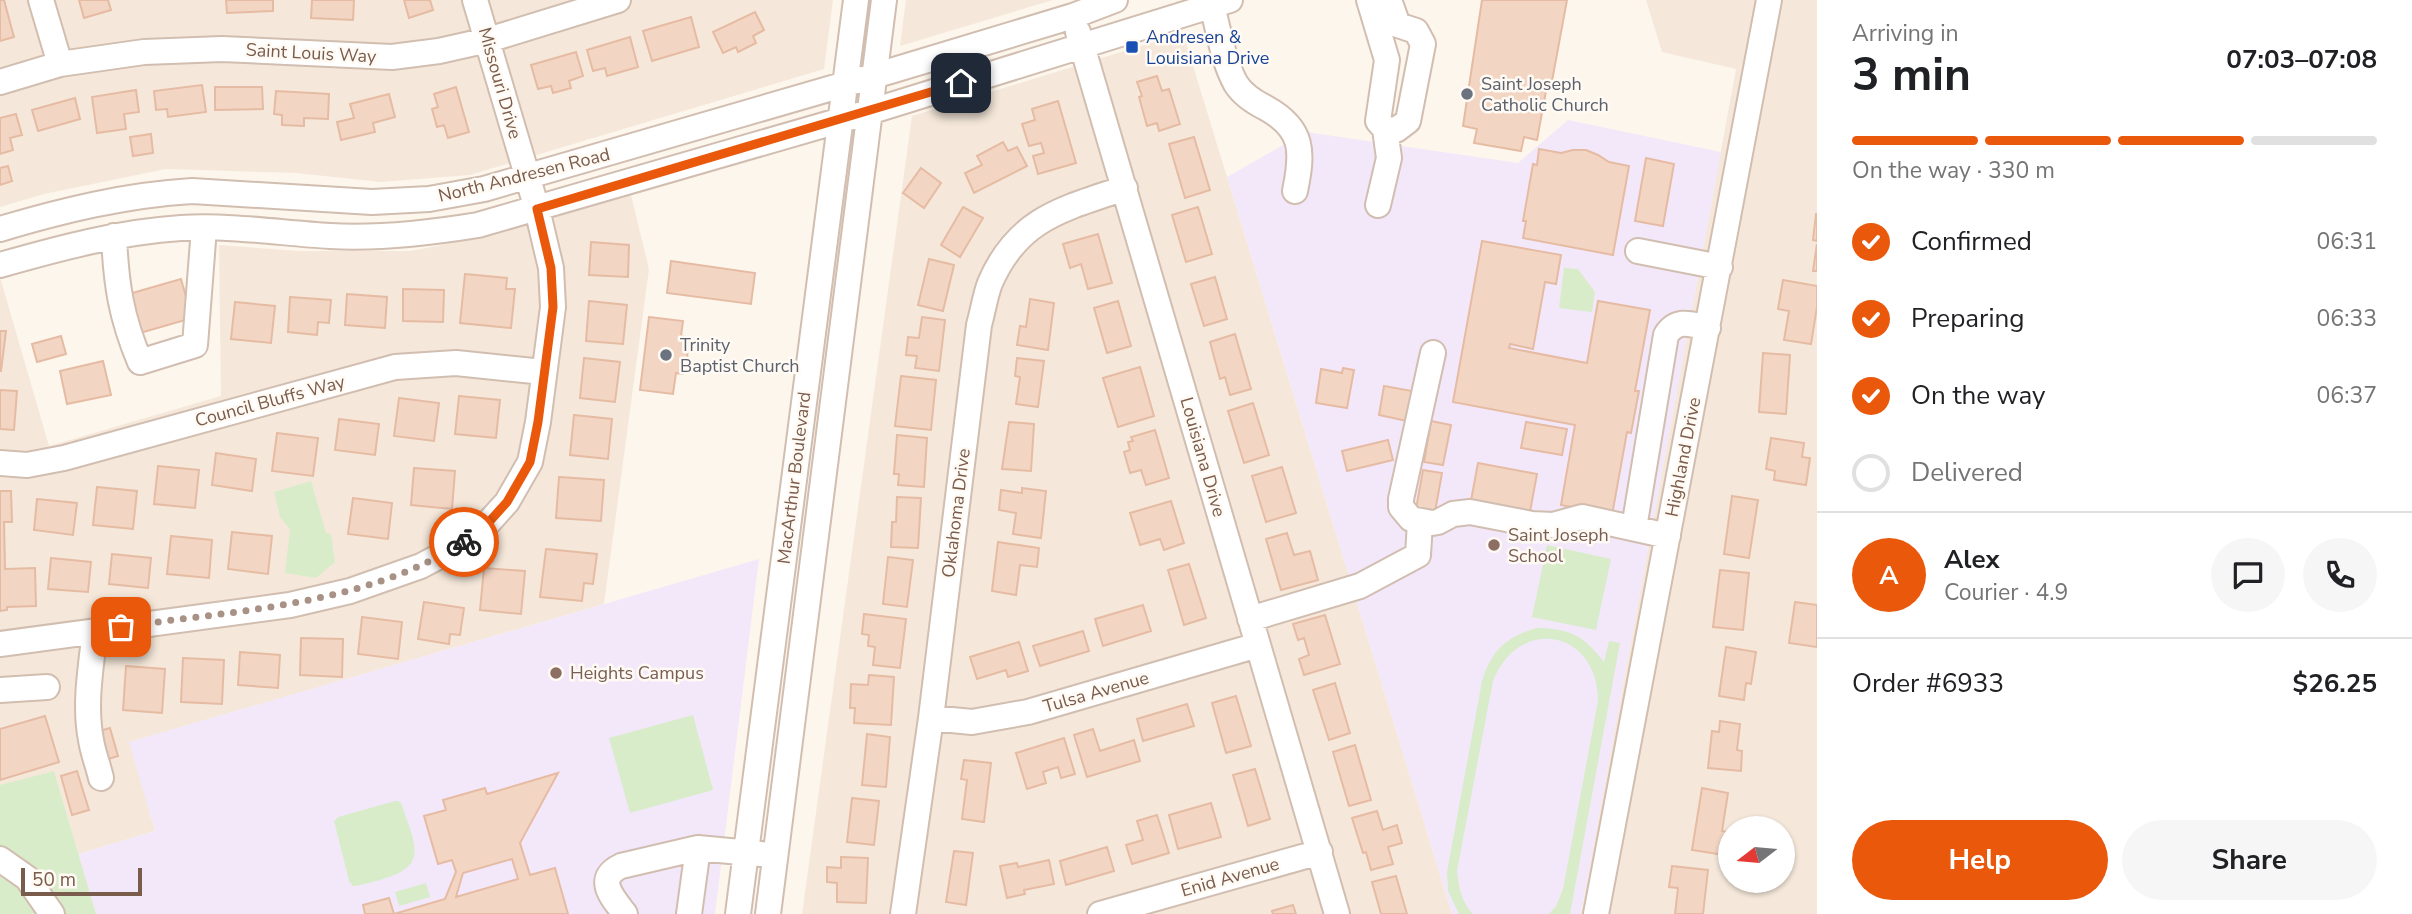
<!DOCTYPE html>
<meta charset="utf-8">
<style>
:root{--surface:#fff;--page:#f6f6f6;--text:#202124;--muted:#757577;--line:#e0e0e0;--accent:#ea580c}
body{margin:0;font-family:"Nunito Sans",sans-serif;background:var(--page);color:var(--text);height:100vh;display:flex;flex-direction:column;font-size:26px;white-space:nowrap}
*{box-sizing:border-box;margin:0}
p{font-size:23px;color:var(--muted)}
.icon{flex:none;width:38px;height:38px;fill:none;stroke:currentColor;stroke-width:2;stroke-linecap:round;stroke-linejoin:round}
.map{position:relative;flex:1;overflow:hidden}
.details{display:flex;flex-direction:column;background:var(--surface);width:595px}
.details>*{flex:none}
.needle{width:46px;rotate:254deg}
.tools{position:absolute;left:1718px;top:816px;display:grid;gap:14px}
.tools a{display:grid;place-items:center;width:77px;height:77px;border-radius:50%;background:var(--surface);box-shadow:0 2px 5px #0004;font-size:35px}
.scale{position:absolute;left:21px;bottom:18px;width:121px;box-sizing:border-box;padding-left:7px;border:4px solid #7a5c4d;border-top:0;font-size:19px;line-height:24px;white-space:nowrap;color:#7a5c4d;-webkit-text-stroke:5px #fffaf3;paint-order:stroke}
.pin{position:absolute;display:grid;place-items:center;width:60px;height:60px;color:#fff;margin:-30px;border-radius:14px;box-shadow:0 4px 10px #0006}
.courier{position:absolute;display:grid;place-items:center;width:70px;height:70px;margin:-35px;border:5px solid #ea580c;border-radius:50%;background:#fff;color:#222;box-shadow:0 2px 9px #0007}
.headline em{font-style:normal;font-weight:700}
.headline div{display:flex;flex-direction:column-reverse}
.headline{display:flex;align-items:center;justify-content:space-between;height:119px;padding:0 35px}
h1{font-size:46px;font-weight:700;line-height:52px}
.bar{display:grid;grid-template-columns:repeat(4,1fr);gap:10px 7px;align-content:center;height:84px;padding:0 35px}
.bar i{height:9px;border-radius:5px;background:var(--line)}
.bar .selected{background:var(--accent)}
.bar p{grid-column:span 4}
.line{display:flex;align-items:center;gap:18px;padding:0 35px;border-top:2px solid var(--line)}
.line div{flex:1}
.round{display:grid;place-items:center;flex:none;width:74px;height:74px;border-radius:37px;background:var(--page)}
ol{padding:0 35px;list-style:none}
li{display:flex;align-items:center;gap:21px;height:77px}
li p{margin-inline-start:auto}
li .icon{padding:7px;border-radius:50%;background:var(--accent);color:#fff;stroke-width:4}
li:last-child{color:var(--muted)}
li i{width:38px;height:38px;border:4px solid var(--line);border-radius:50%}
.button{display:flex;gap:14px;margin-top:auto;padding:14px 35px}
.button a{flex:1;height:80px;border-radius:42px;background:var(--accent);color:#fff;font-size:28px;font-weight:700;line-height:80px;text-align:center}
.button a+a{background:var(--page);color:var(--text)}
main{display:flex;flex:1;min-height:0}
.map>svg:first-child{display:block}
.residential{fill:#f5e8da;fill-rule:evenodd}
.education{fill:#f3e8fa}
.green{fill:#d8ecc9}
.building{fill:#f3d5c3;stroke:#e6bba3;stroke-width:2;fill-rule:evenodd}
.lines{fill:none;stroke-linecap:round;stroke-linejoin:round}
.minor-casing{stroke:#d1beb0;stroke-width:28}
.minor{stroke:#fff;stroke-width:24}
.done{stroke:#a89285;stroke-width:7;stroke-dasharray:0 12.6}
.route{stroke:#ea580c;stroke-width:9}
.transit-dot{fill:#1a4fb4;stroke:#fffaf3;stroke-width:2.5}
.worship-dot{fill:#6b7280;stroke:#fffaf3;stroke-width:2.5}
.education-dot{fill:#8d6e63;stroke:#fffaf3;stroke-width:2.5}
.labels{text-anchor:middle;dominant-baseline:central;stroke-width:5;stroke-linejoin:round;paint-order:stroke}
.transit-label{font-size:18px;fill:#164399;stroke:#fffaf3;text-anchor:start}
.street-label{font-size:18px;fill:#7a5c4d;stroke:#fffaf3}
.worship-label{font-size:18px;fill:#5b616d;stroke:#fffaf3;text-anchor:start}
.education-label{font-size:18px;fill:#785e54;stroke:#fffaf3;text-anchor:start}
</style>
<main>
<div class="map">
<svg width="1817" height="914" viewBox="0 0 1817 914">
<rect width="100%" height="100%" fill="#fdf6ec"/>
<path class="residential" d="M0 0H833L824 69 470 175 381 182 296 173 166 169 44 194 0 207Z
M906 0H1053L900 46Z
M1646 0H1817V914H1581L1736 69 1662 52ZM1731 828H1783V880H1731Z
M1183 33 1452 914H802L912 116Z
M631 195 649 269 604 604 130 742 155 831 78 854 54 771 0 786V277L49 446 221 396 219 245 299 251H411L477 238Z"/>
<path class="education" d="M1568 120 1721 152 1581 914H1452L1227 177 1306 132 1518 163Z
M759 559 715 914H96L78 854 155 831 129 742Z"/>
<path class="green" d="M1564 268 1578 269 1595 292 1592 312 1559 308Z
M311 481 326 533 331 534 335 562 316 578 285 573 290 529 280 517 274 492Z
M1547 545 1611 559 1596 630 1532 617Z
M1536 628C1570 628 1584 636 1604 662L1609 641 1620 643 1570 914H1549L1556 906 1563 889 1598 701C1598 630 1519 615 1493 681L1457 871C1459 888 1461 901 1473 914H1459L1448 891 1447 872 1482 681C1492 650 1505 638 1536 628Z
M693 715 713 790 630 813 609 738Z
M54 771 96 914H0V785Z
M395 801H399L402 805C412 839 431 865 386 878 376 881 364 885 353 886L349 881 334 821 338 817Z
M426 883 430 897 399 906 395 892Z"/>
<path class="building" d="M0 0H4L14 37 0 41Z
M79 0H108L111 10 84 18Z
M226 0H273V11L227 13Z
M312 0H354L353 20 311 18Z
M404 0H430L433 10 409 18Z
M1482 0H1567L1552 81 1548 80 1537 140 1524 137 1521 151 1474 143 1477 129 1463 126Z
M755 12 764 30 753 36 756 43 738 52 736 47 723 53 713 32Z
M691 17 699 47 652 61 643 31Z
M630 37 638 67 607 76 605 68 593 71 587 50Z
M576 52 583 76 569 81 571 88 553 93 551 86 538 89 531 65Z
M1157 76 1162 91 1169 89 1180 124 1159 131 1157 123 1147 126 1139 97 1142 96 1137 82Z
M202 85 206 112 168 117 167 109 156 110 154 91Z
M215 87H262L263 109 215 110Z
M456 87 469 132 448 138 444 125 437 127 432 109 438 107 434 94Z
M136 90 139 112 124 114 126 129 97 133 92 97Z
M276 91 329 94 328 119 304 118V126L282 125V115L274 114Z
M389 94 395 117 373 123 375 132 341 140 337 122 354 118 350 104Z
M75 98 80 119 38 131 32 110Z
M1058 101 1076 163 1038 174 1033 156 1044 153 1041 143 1029 146 1022 124 1035 120 1032 109Z
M16 114 22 135 10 138 13 150 0 154V118Z
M151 134 153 153 133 156 130 137Z
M1194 137 1210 190 1185 198 1169 144Z
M1003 142 1008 151 1017 147 1027 166 974 193 965 173 982 165 977 156Z
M1539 149 1561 153 1573 150H1586L1598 155 1609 162 1629 166 1613 255 1523 238 1526 221H1523L1533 164 1537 165Z
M1646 158 1674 164 1663 226 1635 221Z
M8 166 12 181 0 185V168Z
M921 168 941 183 924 208 903 193Z
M963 207 983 218 960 257 941 245Z
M1198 207 1212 254 1186 262 1172 215Z
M1816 214H1817V241L1813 240Z
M1098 234 1112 283 1088 289 1081 264 1070 268 1063 244Z
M1482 241 1561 255 1556 284 1545 282 1533 349 1510 344 1509 348 1587 363 1598 301 1650 310 1635 391H1639L1631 433 1627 432 1612 515 1561 505 1575 425 1453 402Z
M591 242 629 245 628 277 589 275Z
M1817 244V271H1813Z
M929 259 954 265 943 311 918 305Z
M671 261 755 273 751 304 667 293Z
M465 274 507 278 506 289H515L511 328 460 323Z
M1215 277 1227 319 1204 326 1191 284Z
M181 279 192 318 140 333 129 294Z
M1783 280 1817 286V307L1811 344 1784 340 1789 311 1778 309Z
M403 289 444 290 443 322 403 321Z
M347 294 387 297 385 328 345 325Z
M290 297 331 300 329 323 318 322 317 335 288 332Z
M1030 299 1054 303 1048 350 1017 345 1020 326 1026 327Z
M589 301 627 305 623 344 586 341Z
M1118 301 1131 346 1107 353 1094 308Z
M235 302 275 306 271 343 231 339Z
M649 317 683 321 681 336 688 337 687 364H685L683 374 676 373 673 394 640 390Z
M922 317 945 320 939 371 915 368 917 356 906 355 908 337 919 338Z
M0 331H6L1 371H0Z
M1235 334 1251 389 1230 395 1225 377 1220 379 1210 342Z
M61 336 66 354 37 362 32 344Z
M1763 353 1790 355 1786 414 1759 412Z
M584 358 620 362 615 402 580 398Z
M1017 358 1044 361 1038 407 1016 404 1020 377 1015 376Z
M103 361 111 395 67 404 60 371Z
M1140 367 1154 416 1118 427 1103 378Z
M1343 368 1354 370 1347 408 1316 403 1321 369 1342 373Z
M901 376 936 380 931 430 895 426Z
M1384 386 1412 391 1407 421 1379 415Z
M0 390 17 391 14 430 0 429Z
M459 396 500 400 496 438 455 434Z
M399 398 439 403 434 441 394 436Z
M1253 403 1269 455 1244 463 1228 411Z
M574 415 612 419 608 459 570 455Z
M339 419 379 424 375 455 335 450Z
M1431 421 1451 425 1443 465 1424 462Z
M1009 422 1034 424 1031 471 1002 469Z
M1526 422 1567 429 1562 455 1521 448Z
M1155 430 1169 478 1146 485 1141 470 1130 473 1124 452 1130 450 1128 442 1133 441 1131 437Z
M277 433 318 438 313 476 272 471Z
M897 435 927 438 924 487 898 485 899 474H894Z
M1771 438 1804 443 1802 457 1810 458 1806 485 1774 480 1775 471 1766 469Z
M1388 440 1393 460 1347 471 1342 451Z
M216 453 256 459 252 491 212 485Z
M1478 463 1537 474 1529 517 1470 506Z
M158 466 199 470 195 508 154 504Z
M1282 467 1296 513 1266 522 1252 476Z
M414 468 455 471 452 509 411 505Z
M1423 470 1442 473 1435 512 1416 509Z
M559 477 604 480 601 521 556 518Z
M97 487 137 491 133 529 93 525Z
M1022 488 1046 491 1041 538 1013 534 1016 513 999 510 1001 490 1022 493Z
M0 491H11L12 522H4L5 569 35 568 36 606 7 607V610L0 611Z
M1732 496 1758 500 1749 558 1724 554Z
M897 497 921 498 918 548 891 547 892 522H896Z
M353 498 392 503 388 539 348 534Z
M37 499 77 503 73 535 34 530Z
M1171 501 1184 543 1164 550 1160 539 1140 545 1130 513Z
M232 532 272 536 268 574 228 569Z
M1287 533 1294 555 1310 551 1318 580 1281 590 1266 539Z
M171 536 212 540 209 578 167 574Z
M998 542 1039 548 1037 567 1020 565 1016 595 992 591Z
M546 549 597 554 593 584 584 583 582 601 540 597Z
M112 554 151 558 148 588 109 584Z
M888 557 913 560 907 607 883 604Z
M51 558 91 562 88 592 48 589Z
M1189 564 1206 618 1184 625 1168 570Z
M484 568 525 571 521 614 480 610Z
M1720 570 1749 573 1743 630 1713 627Z
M424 602 464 608 460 635 450 634 449 644 418 639Z
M1795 602 1817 605V647L1789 643Z
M1143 605 1151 631 1103 646 1095 619Z
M864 614 906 619 900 668 873 665 875 647 868 646 869 635 862 634Z
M1325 615 1340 664 1304 675 1299 659 1309 655 1304 638 1298 640 1293 624Z
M362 617 402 622 398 659 358 654Z
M1083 631 1089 651 1040 666 1033 646Z
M301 638 343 639 342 677 300 675Z
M1019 642 1028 671 1008 677 1006 670 977 679 970 657Z
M1726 647 1756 652 1751 684 1746 683 1744 700 1719 696Z
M240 652 280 655 278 688 238 685Z
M183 658 224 660 222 704 181 702Z
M126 666 165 669 162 713 123 710Z
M869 675 894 677 891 725 854 723 855 708H850L851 684 868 685Z
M1335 683 1350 733 1329 740 1313 690Z
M1236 696 1251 746 1226 753 1212 703Z
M1187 704 1194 726 1143 741 1137 719Z
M45 716 59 762 0 780V729Z
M1720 721 1740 724 1737 750 1742 751 1741 771 1708 768 1712 731 1719 732Z
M110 728 118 756 105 760 96 732Z
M1093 729 1100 751 1134 740 1140 761 1087 777 1074 735Z
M867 734 890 737 886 787 862 785Z
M1064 738 1075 774 1061 778 1058 767 1043 772 1046 783 1027 789 1016 753Z
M1355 745 1371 800 1349 806 1333 752Z
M964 760 991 763 984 822 962 819 967 780 961 779Z
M1255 769 1270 819 1248 826 1233 775Z
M77 771 89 810 72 815 61 776Z
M558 773 520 843 530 875 555 868 568 914H394L445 899 456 872 452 860 438 864 424 816 446 810 443 800 485 788 487 794ZM512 859 518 879 456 897 463 873Z
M1702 788 1728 793 1722 831 1731 833V856L1692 850Z
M852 798 879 801 874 845 847 842Z
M1211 803 1221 837 1178 849 1169 815Z
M1377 811 1383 830 1397 825 1402 843 1388 847 1393 864 1371 870 1366 852 1363 853 1352 818Z
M1157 815 1169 853 1132 864 1126 845 1143 840 1137 821Z
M1107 847 1114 871 1066 885 1060 861Z
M954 851 973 853 966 905 946 902Z
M841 857 868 858 866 903 837 902V883L827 882V867L841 868Z
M1049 860 1054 884 1024 890 1025 894 1007 898 1000 866 1017 863 1018 867Z
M1672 866 1708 870 1703 914H1675L1678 888 1669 887Z
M1396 876 1407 914H1381L1372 882Z
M389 898 394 914H365L363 905Z
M1293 905 1296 914H1273L1272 911Z"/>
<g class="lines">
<g class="minor-casing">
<path id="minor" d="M41 0 60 64
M1369 0 1387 60 1378 121 1385 129 1396 130 1408 121 1423 44 1416 31 1398 25 1389 0
M1212 6C1219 31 1223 61 1236 84 1243 95 1254 102 1266 108 1304 129 1303 152 1295 191
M1078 32 1337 914
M0 82 60 64 144 52 222 49 392 57 439 51 488 40 618 0
M1378 205 1389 158 1385 129
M0 229C64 210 126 195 192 191L372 202 429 199 484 189 894 70 1073 16 1115 0
M114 236C116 284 121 317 140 362L195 345 204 228
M1638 251 1720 267
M0 265C60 248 119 232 181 228 231 225 280 233 330 236 379 239 429 233 478 225L869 112 1230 0
M1433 353 1401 499V507L1411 519 1432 523 1438 522 1453 514 1470 512 1532 524 1553 525 1582 517 1668 536
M0 463 27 465 64 458 395 367 456 363 543 372
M1634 528 1666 335C1677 318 1691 324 1708 328
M1250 619 1360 586 1418 555 1420 522
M95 631C91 666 84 705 91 740 93 753 98 765 101 778
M0 644 290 605 350 591 421 566 451 550 480 532 507 502 530 462 538 422 553 307 551 268 537 209 475 0
M0 690 47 687
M931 718 972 722 1028 712 1258 645
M0 859 27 878 52 914
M625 914C613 898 594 879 621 866L698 848 761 854
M689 914 698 848
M738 914 856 0
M768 914 884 0
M903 914 931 718 979 325C983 311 985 296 990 283 1018 218 1063 209 1125 188
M1100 914 1320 852
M1596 914 1769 0"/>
</g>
<use href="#minor" class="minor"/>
</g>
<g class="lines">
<path class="done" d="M121 627C237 610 363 606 464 542"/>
<path class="route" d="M464 542 480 532 507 502 530 462 538 422 553 307 551 268 537 209 961 83"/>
</g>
<rect class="transit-dot" x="1125" y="40" width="14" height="14" rx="3.5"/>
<g class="worship-dot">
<circle cx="1467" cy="94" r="7"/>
<circle cx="666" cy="355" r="7"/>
</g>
<g class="education-dot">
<circle cx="1494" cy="545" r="7"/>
<circle cx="556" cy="673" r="7"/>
</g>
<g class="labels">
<g class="transit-label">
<text x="1146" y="37">Andresen &amp;<tspan x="1146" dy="21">Louisiana Drive</tspan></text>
</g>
<g class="street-label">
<text transform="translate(311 53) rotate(3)">Saint Louis Way</text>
<text transform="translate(500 83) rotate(74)">Missouri Drive</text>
<text transform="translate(524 175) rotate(-14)">North Andresen Road</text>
<text transform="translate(270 401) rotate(-15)">Council Bluffs Way</text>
<text transform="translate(1203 457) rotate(74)">Louisiana Drive</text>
<text transform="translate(1683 457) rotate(-79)">Highland Drive</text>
<text transform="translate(794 478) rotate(-83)">MacArthur Boulevard</text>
<text transform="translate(956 513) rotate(-83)">Oklahoma Drive</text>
<text transform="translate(1096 692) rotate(-16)">Tulsa Avenue</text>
<text transform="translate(1230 877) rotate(-16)">Enid Avenue</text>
</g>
<g class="worship-label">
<text x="1481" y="84">Saint Joseph<tspan x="1481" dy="21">Catholic Church</tspan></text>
<text x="680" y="345">Trinity<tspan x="680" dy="21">Baptist Church</tspan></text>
</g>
<g class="education-label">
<text x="1508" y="535">Saint Joseph<tspan x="1508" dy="21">School</tspan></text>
<text x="570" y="673">Heights Campus</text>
</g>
</g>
</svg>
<div class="tools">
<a><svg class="needle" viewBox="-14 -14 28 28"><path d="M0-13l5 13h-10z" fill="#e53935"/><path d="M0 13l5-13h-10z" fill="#757577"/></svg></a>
</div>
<div class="scale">50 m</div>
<div class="pin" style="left:121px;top:627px;background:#ea580c"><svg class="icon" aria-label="bag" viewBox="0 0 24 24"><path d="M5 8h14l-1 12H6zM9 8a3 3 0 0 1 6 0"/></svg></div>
<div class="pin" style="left:961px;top:83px;background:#1f2937"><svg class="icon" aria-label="home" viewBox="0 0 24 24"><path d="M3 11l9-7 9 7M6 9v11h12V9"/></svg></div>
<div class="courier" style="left:464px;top:542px"><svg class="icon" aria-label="bike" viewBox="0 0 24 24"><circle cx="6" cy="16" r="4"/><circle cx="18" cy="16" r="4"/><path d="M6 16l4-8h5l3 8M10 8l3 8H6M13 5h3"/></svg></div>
</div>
<section class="details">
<div class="headline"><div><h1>3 min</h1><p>Arriving in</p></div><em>07:03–07:08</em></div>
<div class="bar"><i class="selected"></i><i class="selected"></i><i class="selected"></i><i></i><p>On the way · 330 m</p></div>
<ol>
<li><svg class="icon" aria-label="check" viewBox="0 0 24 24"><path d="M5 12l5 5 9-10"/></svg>Confirmed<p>06:31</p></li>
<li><svg class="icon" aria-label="check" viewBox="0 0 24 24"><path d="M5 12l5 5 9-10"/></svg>Preparing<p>06:33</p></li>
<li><svg class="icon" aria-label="check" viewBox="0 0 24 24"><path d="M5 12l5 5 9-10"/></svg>On the way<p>06:37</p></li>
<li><i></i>Delivered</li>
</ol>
<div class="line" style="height:126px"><b class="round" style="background:var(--accent);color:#fff">A</b><div><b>Alex</b><p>Courier · 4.9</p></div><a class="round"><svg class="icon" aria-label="chat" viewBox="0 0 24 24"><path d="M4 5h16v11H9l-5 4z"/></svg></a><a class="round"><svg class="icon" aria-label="phone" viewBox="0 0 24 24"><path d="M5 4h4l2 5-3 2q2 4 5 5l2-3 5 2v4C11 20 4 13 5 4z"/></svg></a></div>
<div class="line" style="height:91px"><div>Order #6933</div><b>$26.25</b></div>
<div class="button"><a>Help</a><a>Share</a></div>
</section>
</main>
